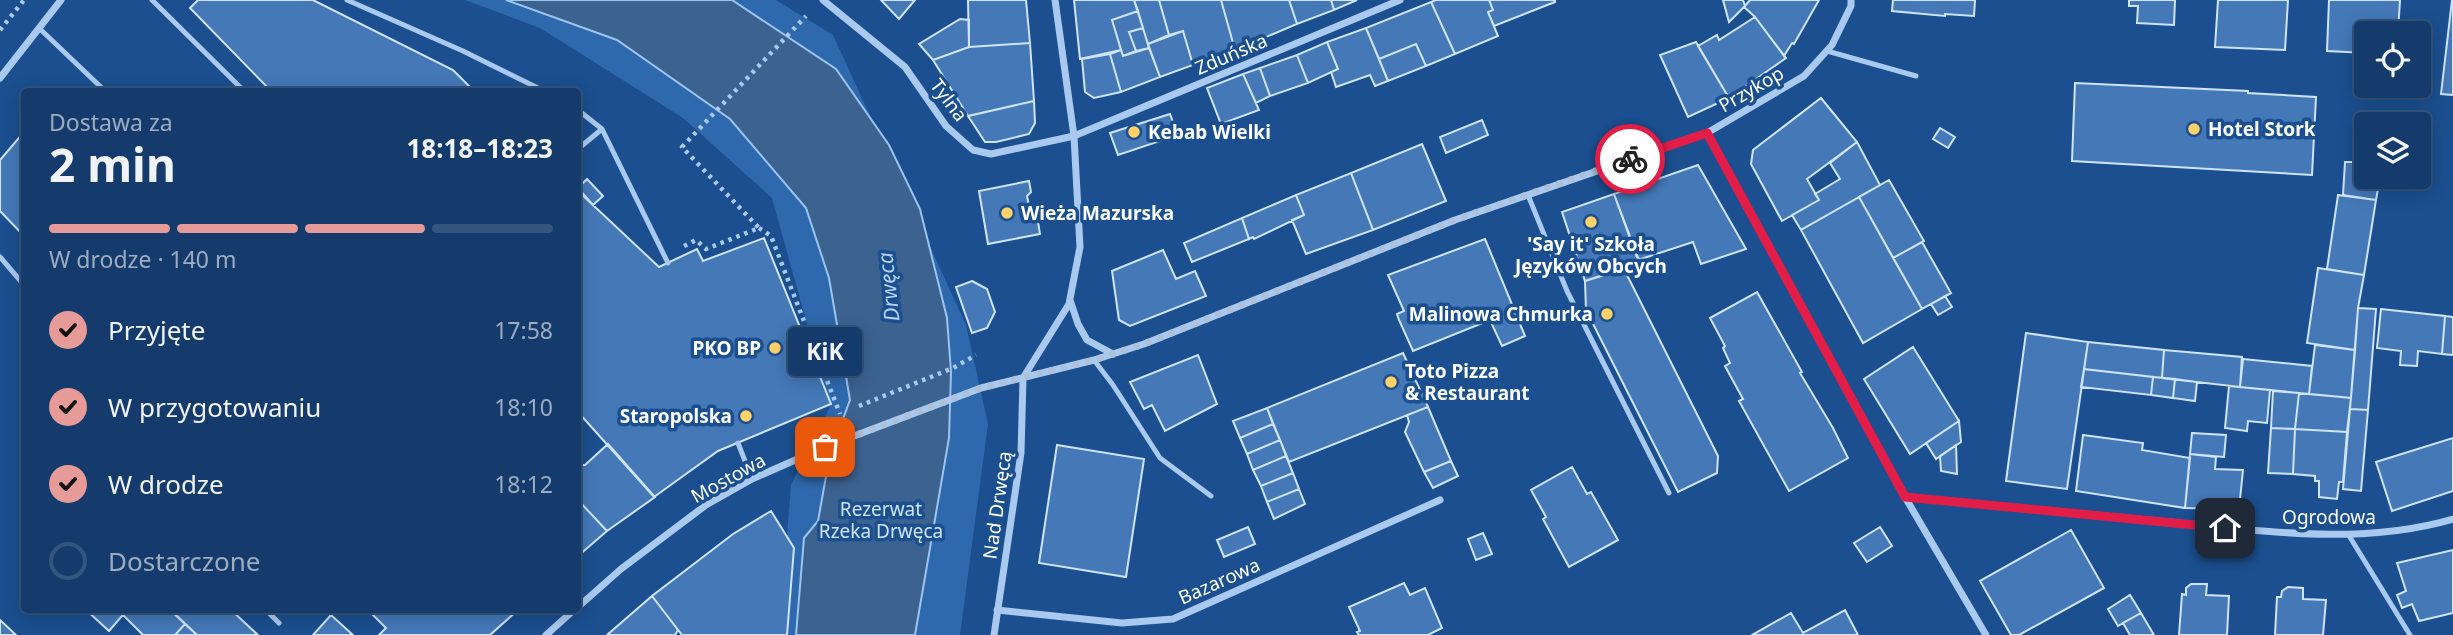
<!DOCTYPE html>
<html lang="pl">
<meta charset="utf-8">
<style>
:root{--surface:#143b6b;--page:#214673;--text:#f1f3f6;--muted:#9dadc1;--line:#33557e;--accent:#e69b98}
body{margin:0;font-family:"Noto Sans",sans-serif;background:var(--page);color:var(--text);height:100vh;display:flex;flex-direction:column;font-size:26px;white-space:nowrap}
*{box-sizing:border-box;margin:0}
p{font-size:23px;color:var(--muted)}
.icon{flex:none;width:38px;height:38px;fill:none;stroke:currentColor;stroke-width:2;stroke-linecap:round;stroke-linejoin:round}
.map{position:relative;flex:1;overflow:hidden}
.side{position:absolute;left:21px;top:88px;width:560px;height:525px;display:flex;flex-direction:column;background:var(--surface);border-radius:7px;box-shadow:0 4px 18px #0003,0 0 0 2px var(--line)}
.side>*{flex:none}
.fabs{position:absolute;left:2354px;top:21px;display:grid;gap:14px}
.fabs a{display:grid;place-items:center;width:77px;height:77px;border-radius:7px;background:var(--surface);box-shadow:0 4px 18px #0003,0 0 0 2px var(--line);font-size:35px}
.pin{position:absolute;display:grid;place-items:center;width:60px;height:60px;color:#fff;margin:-30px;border-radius:14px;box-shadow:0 4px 10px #0006}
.courier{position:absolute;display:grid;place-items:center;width:70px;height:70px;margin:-35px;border:5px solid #e11d48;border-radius:50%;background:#fff;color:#222;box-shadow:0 2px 9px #0007}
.bubble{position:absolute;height:49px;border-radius:7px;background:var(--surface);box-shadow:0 4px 18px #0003,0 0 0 2px var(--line);font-size:23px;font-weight:700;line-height:49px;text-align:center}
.overview em{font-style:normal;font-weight:700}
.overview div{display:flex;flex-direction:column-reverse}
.overview{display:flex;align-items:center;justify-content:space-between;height:119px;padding:0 28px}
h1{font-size:46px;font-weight:700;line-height:52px}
.bar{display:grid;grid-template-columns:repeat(4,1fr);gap:10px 7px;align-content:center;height:84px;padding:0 28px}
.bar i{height:9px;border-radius:5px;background:var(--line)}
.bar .current{background:var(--accent)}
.bar p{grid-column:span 4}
ol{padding:0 28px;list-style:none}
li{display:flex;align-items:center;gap:21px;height:77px}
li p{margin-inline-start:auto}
li .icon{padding:7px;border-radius:50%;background:var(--accent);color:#111;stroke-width:4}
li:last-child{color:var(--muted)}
li i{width:38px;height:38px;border:4px solid var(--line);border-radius:50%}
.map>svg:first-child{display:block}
.green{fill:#2e69ad}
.water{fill:#3c6290;stroke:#9cc4f0;stroke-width:2}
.building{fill:#4478b7;stroke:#cfe3fa;stroke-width:2}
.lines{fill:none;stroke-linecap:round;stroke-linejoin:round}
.path{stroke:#a9c9ee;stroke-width:4.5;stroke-dasharray:3.5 5;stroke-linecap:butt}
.lane{stroke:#a9c9ee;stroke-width:5}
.street{stroke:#a9c9ee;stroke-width:7}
.done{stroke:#afc1d8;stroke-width:7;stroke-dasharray:0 12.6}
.route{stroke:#e11d48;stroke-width:9}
.poi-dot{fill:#ffd166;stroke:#1b4f8f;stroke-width:2.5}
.labels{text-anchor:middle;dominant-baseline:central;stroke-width:7;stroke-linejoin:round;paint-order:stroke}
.street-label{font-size:19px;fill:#fff;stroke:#1b4f8f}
.poi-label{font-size:19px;font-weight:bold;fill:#fff;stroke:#1b4f8f;text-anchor:start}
.park-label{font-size:19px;fill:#cfe3fa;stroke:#1b4f8f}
.water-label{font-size:21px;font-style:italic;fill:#b5d3f5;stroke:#1b4f8f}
</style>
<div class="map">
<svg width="2453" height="635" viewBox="0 0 2453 635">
<rect width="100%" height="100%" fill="#1b4f8f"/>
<path class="green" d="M465 0H776L833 35 966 325 988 424 960 635H779L791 485 830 407 772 198 683 118 540 28Z"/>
<path class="water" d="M506 0H732L836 69 889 145 920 209 947 318 951 372 949 438 915 635H796L804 538 818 521 830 454 850 400 829 278 806 208 730 119 617 40Z"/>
<path class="building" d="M198 0H313L453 70 474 91H271L190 8Z
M881 0H915L899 19Z
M968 0H1026L1030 43 969 47Z
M1074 0H1134L1138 11 1112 20 1121 50 1080 59Z
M1134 0H1159L1169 35 1148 44Z
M1159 0H1221L1235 50 1193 65 1183 31 1169 35Z
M1221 0H1289L1297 24 1235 50Z
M1289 0H1331L1334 10 1297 24Z
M1331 0H1357L1334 10Z
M1436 0H1489L1493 10 1488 12 1498 36 1455 54 1431 2Z
M1489 0H1555V2L1494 26 1488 12 1493 10Z
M1723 0H1743L1745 6 1729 22Z
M1750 0H1819L1794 44 1792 43 1784 56 1755 17 1744 7Z
M1893 0H1975L1974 16 1945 14V16L1892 11Z
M2129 0H2175L2174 25 2137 23 2138 6H2129Z
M2218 0H2288L2285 50 2215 47Z
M2329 0H2400L2398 33H2366V53L2327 51Z
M2452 0H2453V95L2441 94Z
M1431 2 1455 54 1426 66 1416 44 1379 59 1366 28Z
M1138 11 1143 28 1129 32 1136 51 1123 56 1112 20Z
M1755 17 1786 58 1729 98 1698 46 1717 35 1719 40Z
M960 19 969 20V47L933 60 919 44Z
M1143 28 1149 48 1136 51 1129 32Z
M1366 28 1388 81 1375 86 1370 75 1336 87 1331 72 1338 69 1327 42Z
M1183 31 1193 65 1160 77 1148 44Z
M1327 42 1338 69 1308 83 1297 55Z
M1696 42 1729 98 1688 117 1660 55Z
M1030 43 1034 101 968 116 933 60 969 47Z
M1416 44 1426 66 1388 81 1379 59Z
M1149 48 1160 77 1121 92 1110 54 1121 50 1123 56Z
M1110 54 1121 92 1094 98 1085 92 1082 59Z
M1297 55 1308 83 1270 96 1260 68Z
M1260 68 1270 96 1256 103 1243 74Z
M1243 74 1259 110 1221 124 1207 88Z
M2075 83 2248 91V93L2316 97 2312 175 2072 161Z
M1821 98 1857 142 1807 179 1819 200 1782 221 1751 164 1753 150Z
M1034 101 1035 123 1029 134 996 142H985L968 116Z
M1170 114 1178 135 1118 155 1110 133Z
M1482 120 1488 135 1446 153 1440 137Z
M1940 128 1955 137 1948 148 1933 139Z
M24 132V236L0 211V160Z
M1857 142 1880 185 1801 230 1792 215 1819 200 1815 194 1840 179 1830 163Z
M1422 144 1446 201 1373 230 1351 173Z
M2345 162H2366V177H2380L2376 200 2343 195Z
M1698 165 1746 249 1701 264 1693 242 1638 260 1614 194Z
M1351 173 1373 230 1306 254 1292 220 1304 215 1296 195Z
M587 179 603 196 593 205 578 188Z
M1889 180 1924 241 1893 258 1859 197Z
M1029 181 1031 192 1027 196 1029 206 1033 205 1032 217 1037 216 1040 234 988 244 979 191Z
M578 191 659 267 697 249 703 261 764 238 831 404 718 451 654 497 578 412Z
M1614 194 1640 263 1585 281 1562 212Z
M1296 195 1304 215 1254 239 1253 237 1249 239 1242 218Z
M2338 195 2376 200 2364 275 2327 269Z
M1859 197 1922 309 1863 343 1801 230Z
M1242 218 1249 239 1192 262 1184 243Z
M1485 239 1525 336 1502 346 1490 320 1413 351 1399 320 1397 314 1404 311 1388 275Z
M1922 242 1951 293 1922 309 1893 258Z
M1163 250 1176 279 1195 271 1206 296 1130 326 1119 320 1112 271Z
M2318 268 2364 275 2358 308 2355 350 2307 343Z
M1624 269 1718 456 1717 473 1678 492 1586 310 1585 281Z
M972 281 987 289 995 312 987 328 972 333 956 287Z
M1757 292 1802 372 1800 373 1833 428 1848 458 1789 491 1739 401 1743 399 1725 366 1730 363 1723 348 1725 346 1710 318Z
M1945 296 1952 307 1938 315 1931 304Z
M2358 308 2376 309 2368 410 2350 409Z
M2381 309 2445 316 2442 354 2418 351 2417 366 2400 365 2401 351 2377 348Z
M2445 316 2453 317V355L2442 354Z
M2026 333 2088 342 2067 489 2006 481Z
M2088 342 2164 350 2162 378 2084 369Z
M2315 345 2355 350 2351 398 2309 394Z
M1913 347 1959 421 1910 454 1864 379Z
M2164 350 2242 357 2240 387 2162 378Z
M1403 353 1428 407 1289 462 1267 408Z
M1198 355 1217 404 1165 431 1152 405 1144 409 1130 382Z
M2243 359 2312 366 2309 394 2240 387Z
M2084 369 2153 377 2151 395 2081 387Z
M2153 377 2175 379 2173 398 2151 395Z
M2175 379 2197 382 2195 401 2173 398Z
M2229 386 2270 390 2267 423 2248 421 2247 431 2225 428Z
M2273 391 2299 393 2295 429 2271 428Z
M2299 393 2351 398 2347 432 2295 429Z
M1428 407 1451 461 1424 472 1405 432 1409 422 1407 415Z
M1267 408 1273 424 1240 438 1233 421Z
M2350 409 2368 410 2361 491 2343 489Z
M1959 421 1961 442 1936 459 1926 443Z
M1273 424 1280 440 1247 454 1240 438Z
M2271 428 2295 429 2293 474 2268 473Z
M2295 429 2347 432 2343 482H2339L2337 499 2319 497V481H2315V476L2293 474Z
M2192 433 2226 435 2224 457 2190 454Z
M2083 435 2143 443 2142 450 2190 458 2185 508 2076 491Z
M2453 438V491L2392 511 2376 462Z
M1280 440 1286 456 1253 470 1247 454Z
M608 444 655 497 607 531 578 500V465H585Z
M1057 445 1144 459 1126 577 1039 563Z
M1956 445 1957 474 1941 471 1940 456Z
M2190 454 2216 457 2215 469 2243 470 2239 509 2185 508Z
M1286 456 1293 473 1261 486 1253 470Z
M1451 461 1458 476 1433 488 1424 472Z
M1572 467 1587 494 1591 492 1618 540 1569 567 1543 519 1546 517 1531 490Z
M1293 473 1299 489 1267 502 1261 486Z
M1299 489 1305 504 1274 519 1267 502Z
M578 500 607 531 578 556Z
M771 511 794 548 787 635H682L652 596 733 534Z
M1248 527 1255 544 1224 557 1217 540Z
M1880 527 1892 546 1867 562 1854 543Z
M2071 530 2104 588 2019 635H2011L1980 581Z
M1483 533 1492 554 1476 560 1468 539Z
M2453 550V613L2419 621 2412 604 2402 608 2397 595 2406 591 2397 563Z
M1404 583 1410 595 1425 588 1442 628 1428 635H1359L1357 632 1360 631 1349 607Z
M2191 584H2207L2206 595 2229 596 2227 635H2179L2182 594 2186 595V588Z
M2288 587 2303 588V599L2326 600 2323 635H2275L2277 597H2281L2282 591Z
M2130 595 2141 613 2118 626 2108 609Z
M652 596 678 630 675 635H607Z
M85 609H128L109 631Z
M128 609H169L185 624 175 635H143L123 615Z
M178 609H230L258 635H197L174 613Z
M367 609H519L490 635H379L386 628Z
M1845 610 1858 635H1752L1791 613 1803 633Z
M2141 613 2154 635H2130L2123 623Z
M331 615 353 635H313Z
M0 620 16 635H0Z
M185 624 197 635H175Z"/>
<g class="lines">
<path class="path" d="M0 30 24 0
M759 228 771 236 840 414
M684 246 696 240 706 249 759 228 682 147 806 16
M859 406 953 368 976 355"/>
<path class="lane" d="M152 0 244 91
M347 0 463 51 544 91
M39 28 105 91
M1827 51 1916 76
M578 110 602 129 668 263
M578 149 602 129
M1528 195 1567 291 1669 493
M0 257 24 285
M1094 360 1113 385 1160 458 1211 496
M738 443 752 479
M2348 534 2410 635
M265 609 279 623"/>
<path class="street" d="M823 0 905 67 946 126 973 150 991 154 1074 136 1400 0
M0 78 61 0
M1707 133 1905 497C1993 505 2081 514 2169 522 2263 531 2360 546 2453 519
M1070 300 1078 324 1087 340 1113 354
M1023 378 1069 304 1080 247 1074 136 1055 0
M1905 497 1986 635
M578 607 621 569 706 505 752 479 825 447 981 388 1094 360 1144 344 1455 220 1707 133 1804 76 1832 45 1851 6V0
M997 610 1122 623 1173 619 1440 500
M546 635 575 609
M994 635 1021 453 1023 379"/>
</g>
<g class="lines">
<path class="done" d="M825 447 981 388 1094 360 1144 344 1455 220 1630 159"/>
<path class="route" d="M1630 159 1707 133 1905 497 2225 528"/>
</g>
<g class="poi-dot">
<circle cx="2194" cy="129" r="7"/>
<circle cx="1134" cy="132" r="7"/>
<circle cx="1007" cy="213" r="7"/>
<circle cx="1591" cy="222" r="7"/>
<circle cx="1607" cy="314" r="7"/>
<circle cx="775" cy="348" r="7"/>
<circle cx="1391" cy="382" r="7"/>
<circle cx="746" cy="416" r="7"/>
</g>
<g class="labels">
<g class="street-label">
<text transform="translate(1231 54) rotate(-23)">Zduńska</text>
<text transform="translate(1751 89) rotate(-30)">Przykop</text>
<text transform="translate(949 100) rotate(53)">Tylna</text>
<text transform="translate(728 478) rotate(-29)">Mostowa</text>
<text transform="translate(997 505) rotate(-82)">Nad Drwęcą</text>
<text x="2329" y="517">Ogrodowa</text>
<text transform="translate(1219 581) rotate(-24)">Bazarowa</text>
</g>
<g class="poi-label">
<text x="2208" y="129">Hotel Stork</text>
<text x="1148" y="132">Kebab Wielki</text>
<text x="1021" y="213">Wieża Mazurska</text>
<text x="1591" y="244" text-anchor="middle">'Say it' Szkoła<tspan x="1591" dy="22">Języków Obcych</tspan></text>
<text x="1593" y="314" text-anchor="end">Malinowa Chmurka</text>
<text x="761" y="348" text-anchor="end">PKO BP</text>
<text x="1405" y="371">Toto Pizza<tspan x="1405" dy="22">&amp; Restaurant</tspan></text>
<text x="732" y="416" text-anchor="end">Staropolska</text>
</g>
<g class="park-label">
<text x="881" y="509">Rezerwat<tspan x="881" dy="22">Rzeka Drwęca</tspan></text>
</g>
<g class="water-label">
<text transform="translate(888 287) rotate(-96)">Drwęca</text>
</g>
</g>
</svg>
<div class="fabs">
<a><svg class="icon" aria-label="locate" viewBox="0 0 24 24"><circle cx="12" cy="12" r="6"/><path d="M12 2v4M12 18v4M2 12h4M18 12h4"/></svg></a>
<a><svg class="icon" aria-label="layers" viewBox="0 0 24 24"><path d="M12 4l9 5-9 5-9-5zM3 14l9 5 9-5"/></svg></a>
</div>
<div class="pin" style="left:825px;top:447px;background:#ea580c"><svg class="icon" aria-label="bag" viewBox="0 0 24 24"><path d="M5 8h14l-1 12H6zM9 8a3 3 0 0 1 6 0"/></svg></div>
<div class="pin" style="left:2225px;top:528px;background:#1f2937"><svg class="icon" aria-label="home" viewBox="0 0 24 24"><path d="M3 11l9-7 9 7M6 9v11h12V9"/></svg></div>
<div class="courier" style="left:1630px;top:159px"><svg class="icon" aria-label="bike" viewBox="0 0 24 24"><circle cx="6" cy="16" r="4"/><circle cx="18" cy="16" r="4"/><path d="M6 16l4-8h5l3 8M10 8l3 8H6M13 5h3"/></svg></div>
<div class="bubble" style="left:788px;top:327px;width:74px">KiK</div>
<section class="side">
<div class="overview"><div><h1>2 min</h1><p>Dostawa za</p></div><em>18:18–18:23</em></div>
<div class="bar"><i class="current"></i><i class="current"></i><i class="current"></i><i></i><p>W drodze · 140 m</p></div>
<ol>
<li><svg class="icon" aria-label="check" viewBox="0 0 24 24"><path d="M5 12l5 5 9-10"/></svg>Przyjęte<p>17:58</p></li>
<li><svg class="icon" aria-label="check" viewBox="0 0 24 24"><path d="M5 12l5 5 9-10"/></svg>W przygotowaniu<p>18:10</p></li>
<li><svg class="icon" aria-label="check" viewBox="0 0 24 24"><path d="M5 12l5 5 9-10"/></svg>W drodze<p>18:12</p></li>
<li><i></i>Dostarczone</li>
</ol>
</section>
</div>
